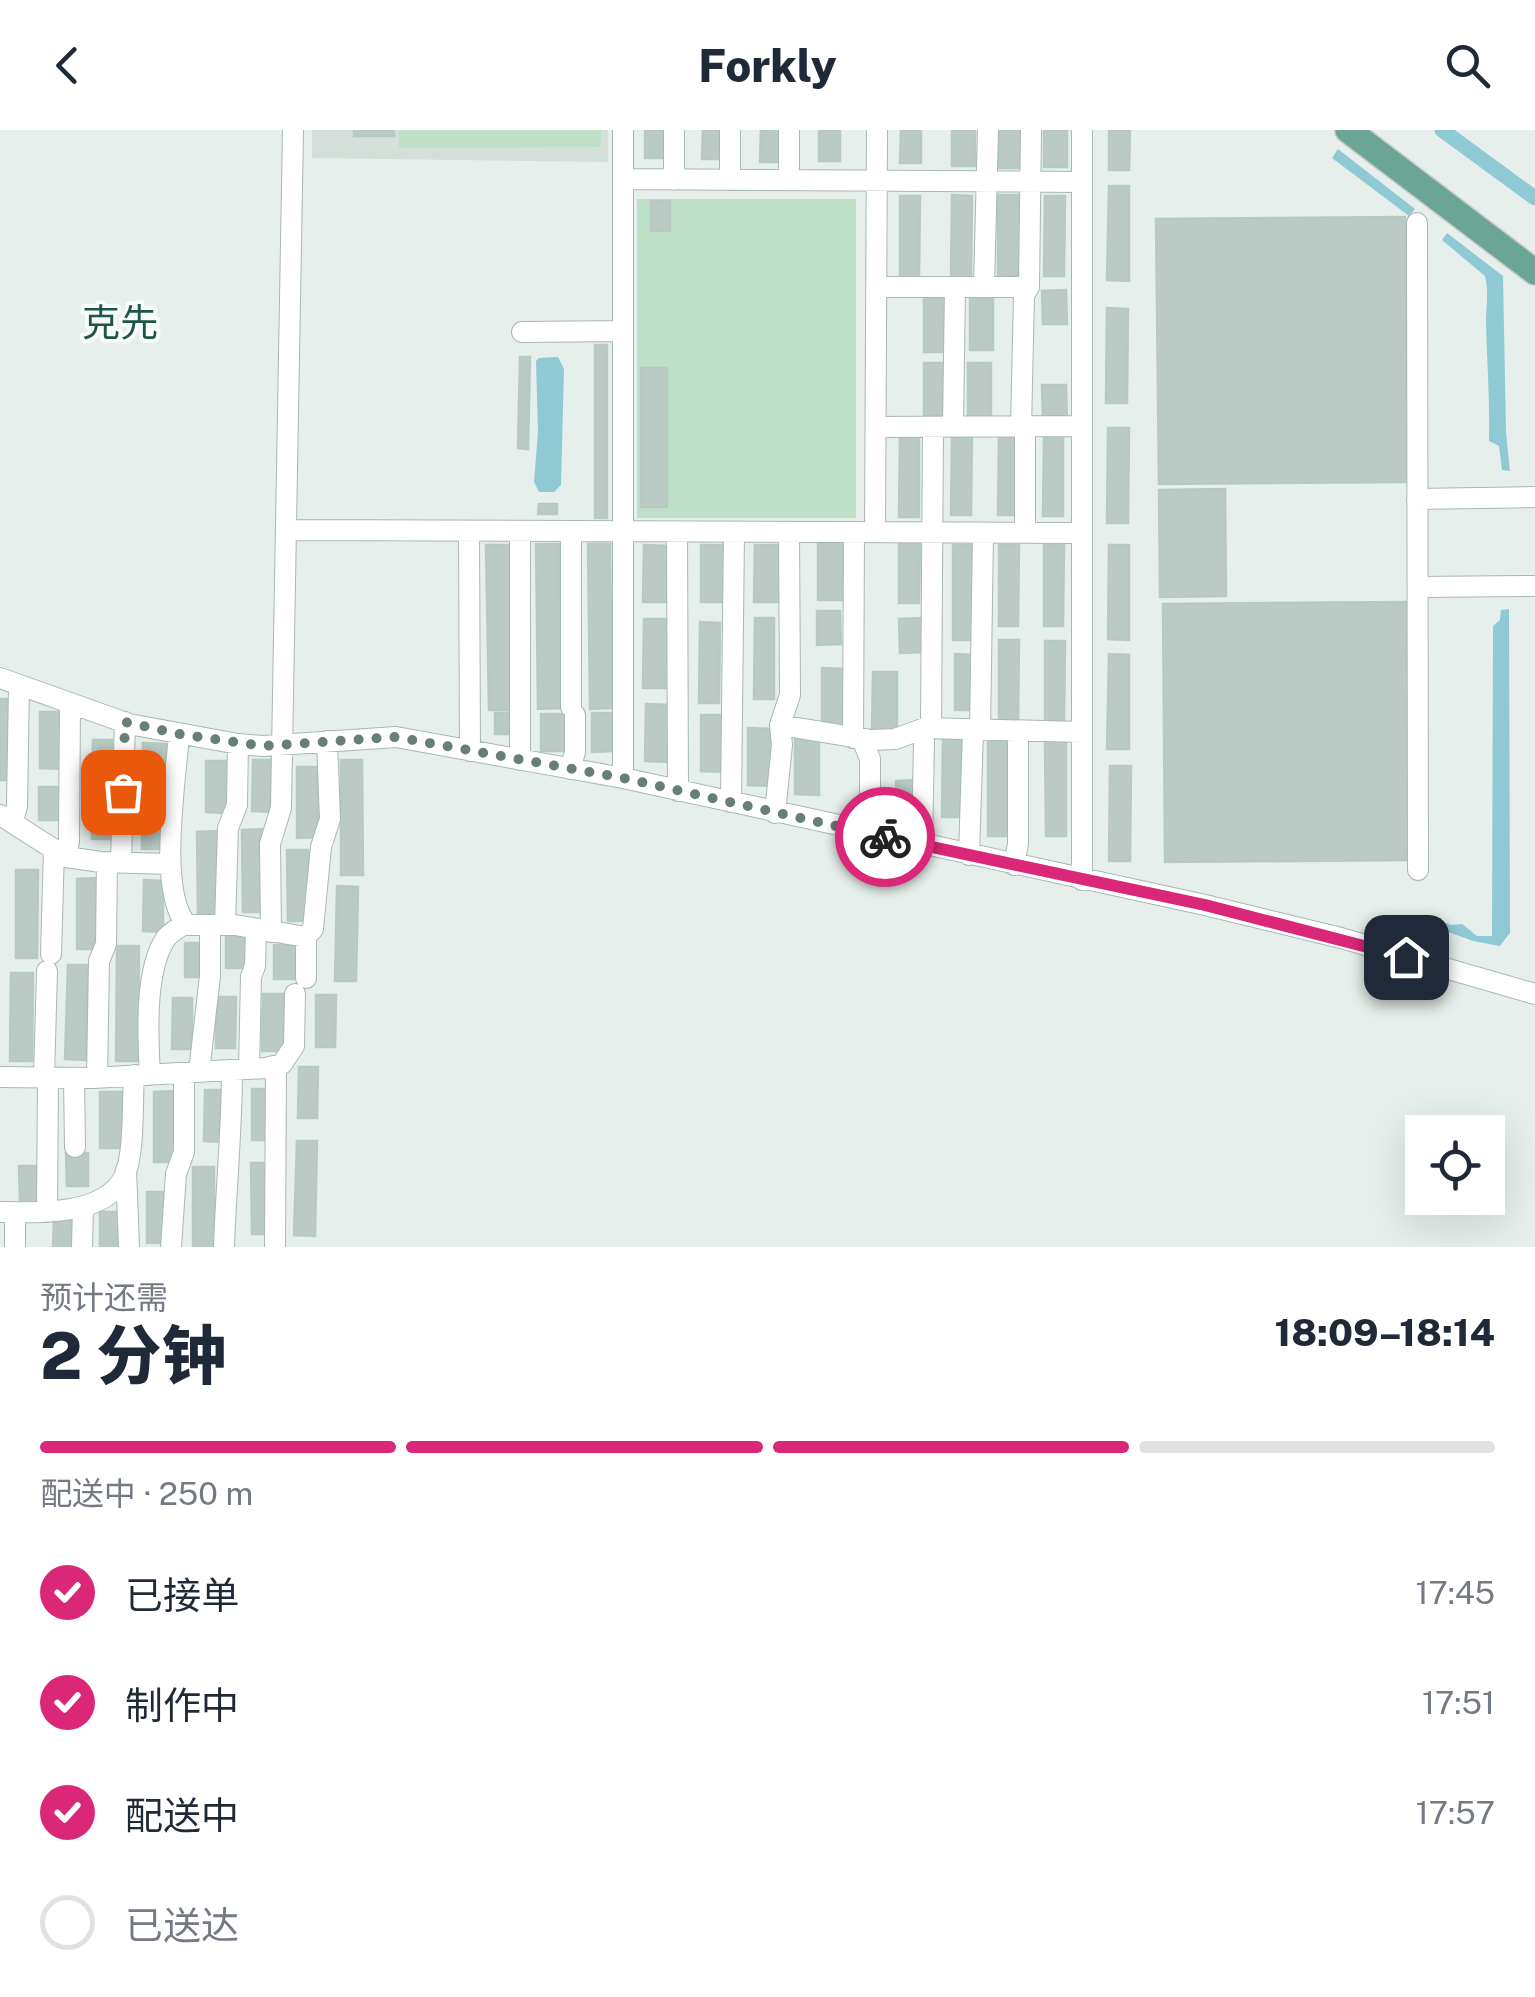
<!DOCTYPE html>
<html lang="zh">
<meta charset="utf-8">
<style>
:root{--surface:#fff;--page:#f6f6f7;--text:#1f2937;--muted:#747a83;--line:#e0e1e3;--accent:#db2777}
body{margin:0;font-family:"Public Sans","Noto Sans SC",sans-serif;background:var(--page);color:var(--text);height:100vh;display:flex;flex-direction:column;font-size:38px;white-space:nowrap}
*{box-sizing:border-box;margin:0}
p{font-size:32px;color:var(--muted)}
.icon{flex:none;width:55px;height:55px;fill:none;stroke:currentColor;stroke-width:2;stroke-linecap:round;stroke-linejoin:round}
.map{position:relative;height:1117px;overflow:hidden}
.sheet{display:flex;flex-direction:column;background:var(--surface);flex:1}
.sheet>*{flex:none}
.controls{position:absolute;left:1405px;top:985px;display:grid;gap:20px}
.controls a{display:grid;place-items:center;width:100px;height:100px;border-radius:0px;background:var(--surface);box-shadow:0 10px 40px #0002;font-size:50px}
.pin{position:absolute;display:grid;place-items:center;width:85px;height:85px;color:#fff;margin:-42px;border-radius:20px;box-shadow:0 5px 15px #0006}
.courier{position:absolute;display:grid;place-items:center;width:100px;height:100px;margin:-50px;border:8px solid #db2777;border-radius:50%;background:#fff;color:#222;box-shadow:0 2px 12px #0007}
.head em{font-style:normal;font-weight:800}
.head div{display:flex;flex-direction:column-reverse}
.head{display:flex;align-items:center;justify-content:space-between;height:170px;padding:0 40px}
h1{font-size:65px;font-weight:800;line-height:75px}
.bar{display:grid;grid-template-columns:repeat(4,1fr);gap:15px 10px;align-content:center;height:120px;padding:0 40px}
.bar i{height:12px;border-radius:8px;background:var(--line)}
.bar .current{background:var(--accent)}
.bar p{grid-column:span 4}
ol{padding:0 40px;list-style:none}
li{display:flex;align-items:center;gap:30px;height:110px}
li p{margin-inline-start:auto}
li .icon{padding:10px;border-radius:50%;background:var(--accent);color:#fff;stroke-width:4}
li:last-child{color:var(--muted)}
li i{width:55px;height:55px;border:5px solid var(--line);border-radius:50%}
header{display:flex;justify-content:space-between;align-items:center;height:130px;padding:0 40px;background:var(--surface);font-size:45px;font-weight:800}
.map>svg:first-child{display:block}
.built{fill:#d4dfda}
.green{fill:#bfe0c8}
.water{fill:#8ec9d4}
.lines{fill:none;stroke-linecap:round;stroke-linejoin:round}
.canal{stroke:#8ec9d4;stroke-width:15}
.building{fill:#bbcac4;stroke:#b8c9c2;stroke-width:2.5}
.minor-casing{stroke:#a8b8b2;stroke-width:22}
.major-casing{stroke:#c2cac8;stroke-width:28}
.minor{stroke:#fff;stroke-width:20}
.major{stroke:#6aa596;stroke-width:25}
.done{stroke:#687f78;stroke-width:10;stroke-dasharray:0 18}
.route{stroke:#db2777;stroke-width:12}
.labels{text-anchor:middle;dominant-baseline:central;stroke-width:8;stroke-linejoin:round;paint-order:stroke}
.quarter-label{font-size:38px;fill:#1f5548;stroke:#f7fbf9}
</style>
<header><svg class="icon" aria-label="back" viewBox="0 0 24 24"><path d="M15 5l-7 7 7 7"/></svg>Forkly<svg class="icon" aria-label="search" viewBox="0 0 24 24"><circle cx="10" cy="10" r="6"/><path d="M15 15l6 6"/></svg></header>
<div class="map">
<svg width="1535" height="1117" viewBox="0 0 1535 1117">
<rect width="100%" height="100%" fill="#e6efeb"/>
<path class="built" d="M312 0H608V32L312 28Z"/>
<path class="green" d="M399 0H601V17L399 18Z
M637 69H856V388H637Z"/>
<path class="water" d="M1338 19 1415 79 1409 86 1332 28Z
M1447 103 1503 146 1506 302 1510 341 1502 340 1499 316 1489 311C1490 271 1487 233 1486 193 1486 177 1489 161 1485 146L1442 110Z
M558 227 564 239 561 355 554 362H539L534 352 538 302 536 231 539 228Z
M1509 479 1510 803 1500 816 1473 811 1435 797 1438 790 1451 795 1462 794 1477 806H1492L1493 496 1500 490 1501 480Z"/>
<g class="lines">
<path class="canal" d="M1442 0 1535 68"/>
</g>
<path class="building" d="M354 0H394V6H354Z
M645 0H668V28H645Z
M703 0H726V29H702Z
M761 0H780V32H760Z
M819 0H840V31H819Z
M901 0H921V33H900Z
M952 0H975V36H952Z
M999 0H1022V38H999Z
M1044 0H1067V37H1044Z
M1109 0H1130L1129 40H1109Z
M1109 56H1129V151L1107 150Z
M952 65 972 66 971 146H951Z
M998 65H1018V146L998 145Z
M900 66H920L919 146H900Z
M1045 66H1065L1064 146H1044Z
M651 71H670V101H651Z
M1405 87 1408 352 1159 354 1156 89Z
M1066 160 1067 194H1043L1042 161Z
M970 168H993V220H970Z
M924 169H948V222H924Z
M1107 178 1128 179 1127 273H1106Z
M595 215H607V388H595Z
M520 227H530L528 319 518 318Z
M924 233H947V286H924Z
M968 233H991V286H968Z
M641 238H667V377H641Z
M1042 255H1066L1067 289H1043Z
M1108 298H1129L1128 393H1107Z
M952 305H972L971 385H951Z
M999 305H1018V385H998Z
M900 306H919V387H899Z
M1044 306H1063V386H1043Z
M1225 359 1226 466 1160 467 1159 360Z
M539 374H557V384H538Z
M818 413 842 414V470H818Z
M536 414H559L561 578 538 579Z
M588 414H610L612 578 590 579Z
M899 414H920L919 473H899Z
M486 415H509L511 580H489Z
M644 415 668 416 667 472H643Z
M701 415H725V472H701Z
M755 415H779V472H754Z
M953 415H974V510H953Z
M999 415H1019L1018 496H999Z
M1044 415H1064L1063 496H1044Z
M1109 415H1129V510L1108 509Z
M1407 472 1409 730 1165 732 1163 474Z
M817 481H840L841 514 817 515Z
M755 488H774V569H754Z
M923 488 924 522 900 523 899 489Z
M644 489H667L666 558H643Z
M700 492 720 493 719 573H699Z
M999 510H1019L1018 590H999Z
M1045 511H1065L1064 592H1045Z
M955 524 974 525 973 580H955Z
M1109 524 1129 525V619H1107Z
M822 538 846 539V596L822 595Z
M873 542H897V599H872Z
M0 569H9V650H0Z
M646 574 670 575 669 632 645 631Z
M40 582H62V639L40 638Z
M495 583H508V604H495Z
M592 583H611V621L592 622Z
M541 584H571V621H541Z
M701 585H725V642L701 641Z
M748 598 773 599 772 656 748 655Z
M943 606H962L961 687H942Z
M795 607 819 608V665L795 664Z
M93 610H112V662L92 661Z
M1066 611V706H1046L1045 612Z
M988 612H1008L1009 706H988Z
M143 613 166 614V670H143Z
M253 630H272V682L252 681Z
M341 630H362L363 745H341Z
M206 631H226L225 683 206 682Z
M1110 636H1131L1130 731H1109Z
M297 637H317L318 707 297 708Z
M916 650V681L896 682V651Z
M39 657H60L61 690H39Z
M91 675H113V709H92Z
M142 685H164V719H142Z
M262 699 263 782H243L242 700Z
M217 701 218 784H198L197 702Z
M287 720H308V791H288Z
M16 740H38L37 828H16Z
M97 748 98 819H77V749Z
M144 750 163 751V802L143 801Z
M337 756 358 757 356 851H335Z
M226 804H248V838H226Z
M185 813H206L207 847H185Z
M274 815H296V849H274Z
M117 816H139L138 931H116Z
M68 835H88L86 930 65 929Z
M11 843H33L32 931H10Z
M263 864H285V921H262Z
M316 865H336L335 917H316Z
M216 867H236L235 918H216Z
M173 868H192V919H172Z
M299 937H318L317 988H298Z
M252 959H271V1010H252Z
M205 960H225L224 1012 204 1011Z
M174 961 175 1032H154V962Z
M100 962H123L122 1018H100Z
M297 1011H317L315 1106 294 1105Z
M66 1023H88V1056H67Z
M251 1033H272V1104H252Z
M19 1036H41V1070H20Z
M193 1037H214V1116H193Z
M147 1062H166V1113H147Z
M100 1082H120L119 1117H100Z
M54 1090H73V1117H53Z"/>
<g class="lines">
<g class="minor-casing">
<path id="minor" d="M623 0V648
M789 0V50
M623 49 1082 52
M674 50V0
M730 50V0
M1417 93 1418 740
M877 157H1029
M984 157 988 0
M522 202 623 201
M876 297 1082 296
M953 297 955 157
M1021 297 1024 165 1029 157 1031 0
M1417 369 1535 367
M288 400 1081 403
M469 401 470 621
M520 401V630
M677 402 678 661
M875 402 877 0
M1025 403V297
M1418 457 1535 456
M0 548 129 594 238 614 263 616 396 607 623 648 1205 775 1341 808 1535 864
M571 577V401
M780 595 871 610 895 609 925 598 1081 602
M931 598 933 297
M920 600 924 611 922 715
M980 601 983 403
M179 604C176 649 157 762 187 795H235L306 807 313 799 321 717 330 689 327 611
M853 608 854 402
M862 609 870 629V704
M570 639 575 622V585
M731 672 734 402
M775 683 782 615 780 595 790 565 789 402
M0 685 66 727 101 732 170 734
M13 691 17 676 19 555
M969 725 973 600
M66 727 69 711 70 573
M121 732 125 592
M1014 735 1018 714V601
M1082 750V0
M225 795 228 698 237 675 238 614
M271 802 270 714 281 678 293 0
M51 824 54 719
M306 848V807
M249 939 251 847 255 836 256 800
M199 942 210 846V796
M150 945C148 908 144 840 166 808 171 802 180 797 186 793
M0 947 93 948 266 938 282 934 294 916 295 864
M44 947 47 841
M74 948 75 1017
M97 948 99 831 106 814 107 732
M126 1040 129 1117
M0 1082C36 1083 105 1086 124 1047 135 1024 132 972 134 945
M47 1082 48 947
M15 1117V1082
M82 1117 83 1077
M171 1117 176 1044 184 1022V943
M224 1117C226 1057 232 999 232 940
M275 1117 276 936"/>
</g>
<g class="major-casing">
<path id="major" d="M1348 0 1535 142"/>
</g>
<use href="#minor" class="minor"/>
<use href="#major" class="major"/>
</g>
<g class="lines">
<path class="done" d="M123 662 125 592 179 604 263 616 396 607 623 648 885 707"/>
<path class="route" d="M885 707 1205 775 1406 827"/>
</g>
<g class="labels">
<g class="quarter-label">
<text x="120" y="192">克先</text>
</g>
</g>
</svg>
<div class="controls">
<a><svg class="icon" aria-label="locate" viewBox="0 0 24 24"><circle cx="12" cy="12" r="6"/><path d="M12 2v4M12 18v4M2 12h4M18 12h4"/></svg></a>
</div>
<div class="pin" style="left:123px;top:662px;background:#ea580c"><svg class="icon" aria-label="bag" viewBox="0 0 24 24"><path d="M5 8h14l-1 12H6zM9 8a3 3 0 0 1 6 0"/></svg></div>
<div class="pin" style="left:1406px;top:827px;background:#1f2937"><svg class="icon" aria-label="home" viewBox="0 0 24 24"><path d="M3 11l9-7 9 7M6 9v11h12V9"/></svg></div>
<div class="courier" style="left:885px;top:707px"><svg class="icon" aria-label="bike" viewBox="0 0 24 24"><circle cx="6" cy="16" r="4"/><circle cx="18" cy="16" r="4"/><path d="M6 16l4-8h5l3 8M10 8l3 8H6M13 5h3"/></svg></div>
</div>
<section class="sheet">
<div class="head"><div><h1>2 分钟</h1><p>预计还需</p></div><em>18:09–18:14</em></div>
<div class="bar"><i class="current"></i><i class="current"></i><i class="current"></i><i></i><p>配送中 · 250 m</p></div>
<ol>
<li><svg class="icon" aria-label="check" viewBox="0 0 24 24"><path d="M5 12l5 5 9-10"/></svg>已接单<p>17:45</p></li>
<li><svg class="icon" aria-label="check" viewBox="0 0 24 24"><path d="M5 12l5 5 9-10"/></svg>制作中<p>17:51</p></li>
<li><svg class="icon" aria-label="check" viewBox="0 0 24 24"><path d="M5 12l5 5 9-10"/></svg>配送中<p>17:57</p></li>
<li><i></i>已送达</li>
</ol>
</section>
